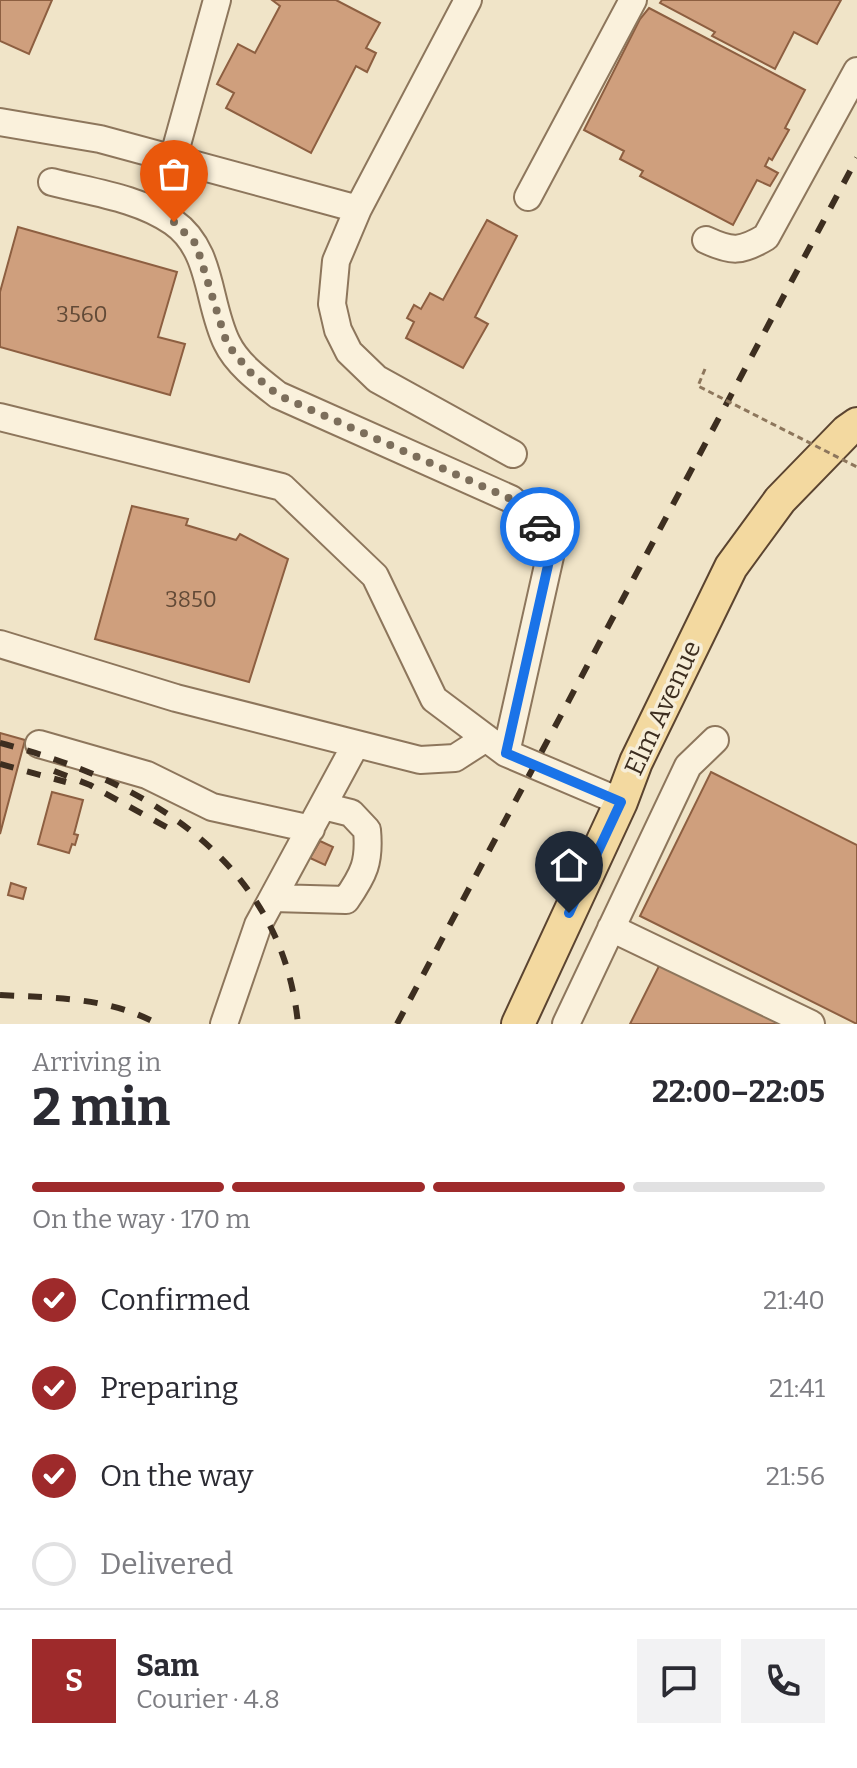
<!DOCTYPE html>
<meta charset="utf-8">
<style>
:root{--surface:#fff;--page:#f2f2f3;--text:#2b2b33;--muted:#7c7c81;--line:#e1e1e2;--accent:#9e2a2b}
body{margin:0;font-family:Bitter,serif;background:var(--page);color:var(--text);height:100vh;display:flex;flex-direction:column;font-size:30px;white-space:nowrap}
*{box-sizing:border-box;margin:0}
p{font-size:26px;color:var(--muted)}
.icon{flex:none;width:44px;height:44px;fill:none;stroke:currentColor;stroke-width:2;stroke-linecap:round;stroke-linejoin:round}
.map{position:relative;height:1024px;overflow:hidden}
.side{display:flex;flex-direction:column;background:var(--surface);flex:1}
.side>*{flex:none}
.pin{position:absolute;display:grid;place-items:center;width:68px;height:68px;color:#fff;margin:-82px -34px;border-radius:50% 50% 50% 0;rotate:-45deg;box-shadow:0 0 8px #0007}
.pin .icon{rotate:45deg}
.courier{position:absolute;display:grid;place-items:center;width:80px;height:80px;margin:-40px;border:6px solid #1a73e8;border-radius:50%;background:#fff;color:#222;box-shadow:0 2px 10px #0007}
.summary em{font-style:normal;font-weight:700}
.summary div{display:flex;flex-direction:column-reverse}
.summary{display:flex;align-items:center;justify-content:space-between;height:136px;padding:0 32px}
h1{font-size:52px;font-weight:700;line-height:60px}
.bar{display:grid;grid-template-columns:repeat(4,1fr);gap:12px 8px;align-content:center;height:96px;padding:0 32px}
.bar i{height:10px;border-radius:6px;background:var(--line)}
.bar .active{background:var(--accent)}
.bar p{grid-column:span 4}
.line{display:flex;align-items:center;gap:20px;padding:0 32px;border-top:2px solid var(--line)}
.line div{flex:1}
.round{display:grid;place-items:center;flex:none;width:84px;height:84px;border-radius:0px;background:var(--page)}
ol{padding:0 32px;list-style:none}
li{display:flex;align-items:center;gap:24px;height:88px}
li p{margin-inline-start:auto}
li .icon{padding:8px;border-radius:50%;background:var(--accent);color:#fff;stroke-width:4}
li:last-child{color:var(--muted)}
li i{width:44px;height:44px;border:4px solid var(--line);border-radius:50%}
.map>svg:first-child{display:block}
.building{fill:#cf9f7d;stroke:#8d5f41;stroke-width:2}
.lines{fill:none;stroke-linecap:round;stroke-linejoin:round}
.minor-casing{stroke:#8d765c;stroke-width:30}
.major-casing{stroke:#5b4430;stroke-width:36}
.minor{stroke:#faf1dc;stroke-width:26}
.major{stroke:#f3d9a0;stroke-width:32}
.rail{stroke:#3d2e20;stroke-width:6;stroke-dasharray:14 14;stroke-linecap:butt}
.path-bridge{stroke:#8d765c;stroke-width:3;stroke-dasharray:6 4;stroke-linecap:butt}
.done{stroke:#7c6e5b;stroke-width:8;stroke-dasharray:0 14.4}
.route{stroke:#1a73e8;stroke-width:10}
.labels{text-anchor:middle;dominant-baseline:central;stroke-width:7;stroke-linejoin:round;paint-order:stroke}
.number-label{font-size:22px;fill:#624a37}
.street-label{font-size:26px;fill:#3d2e20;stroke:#f7eed8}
</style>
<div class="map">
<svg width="857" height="1024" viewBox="0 0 857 1024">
<rect width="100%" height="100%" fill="#f0e4c8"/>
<path class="building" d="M0 0H52L29 54 0 41Z
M336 0 380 23 366 48 376 53 367 72 356 66 311 153 226 108 234 93 217 84 238 44 255 53 280 6 272 0Z
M662 0H841L817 44 794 32 775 69 712 36 715 32 660 3Z
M649 8 805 90 785 128 789 130 772 160 769 158 765 166 778 173 770 186 757 180 733 225 640 176 643 171 620 159 624 151 584 130 640 19Z
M487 220 517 236 475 317 488 324 463 368 406 338 414 322 407 318 414 305 421 309 430 293 443 300Z
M18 227 177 272 158 337 185 344 170 395 0 347V292Z
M132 506 188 519 186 525 236 540 240 534 288 559 249 682 95 639Z
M0 733 25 740 0 834Z
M711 772 857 845V1024L640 916Z
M52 792 83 800 74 834 78 835 75 845 72 844 69 853 38 844Z
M320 841 333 847 325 865 310 858Z
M11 883 26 888 23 899 8 895Z
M660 964 782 1024H630Z"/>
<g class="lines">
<g class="minor-casing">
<path id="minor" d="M468 0 358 209 336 261 332 304 338 330 349 352 377 379 513 454
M0 122 100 139 358 209
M173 159 217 0
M52 182C91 192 139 198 173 222 213 250 207 303 227 343 237 364 260 381 278 395L511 499 546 532 551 552 506 753
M528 197 633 0
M706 240C732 252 741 252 766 237L857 71
M0 417 282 487 375 576 434 699 506 753 621 802
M0 644 176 698 420 760 455 758 486 738
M39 744 147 775 212 807 311 829
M273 898 346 900C364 874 370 862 367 830L351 813 323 806
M611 928 811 1024
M224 1024 258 925 356 744
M566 1024 688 766 715 740"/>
</g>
<g class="major-casing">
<path id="major" d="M518 1024 621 802 636 762 731 567 780 500 847 431 857 424"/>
</g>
<use href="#minor" class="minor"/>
<use href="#major" class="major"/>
<path class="rail" d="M0 743C145 780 282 861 298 1024
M0 764 66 782
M54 771 90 785 168 828
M0 995C56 998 108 997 158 1024
M397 1024 857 158"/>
<path class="path-bridge" d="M705 369 698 386 857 467"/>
</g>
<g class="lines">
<path class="done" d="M174 222 196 244 227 344 250 372 278 395 511 499 540 527"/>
<path class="route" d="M540 527 546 532 551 552 506 753 621 802 569 913"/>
</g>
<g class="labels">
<g class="number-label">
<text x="82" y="314">3560</text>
<text x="191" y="599">3850</text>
</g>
<g class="street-label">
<text transform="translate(663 708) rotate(-65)">Elm Avenue</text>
</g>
</g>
</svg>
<div class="pin" style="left:174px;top:222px;background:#ea580c"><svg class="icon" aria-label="bag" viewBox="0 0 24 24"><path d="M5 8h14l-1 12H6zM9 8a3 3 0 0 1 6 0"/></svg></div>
<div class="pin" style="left:569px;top:913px;background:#1f2937"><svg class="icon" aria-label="home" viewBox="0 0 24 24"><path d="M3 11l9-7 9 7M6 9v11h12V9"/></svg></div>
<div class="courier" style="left:540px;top:527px"><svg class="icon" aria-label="car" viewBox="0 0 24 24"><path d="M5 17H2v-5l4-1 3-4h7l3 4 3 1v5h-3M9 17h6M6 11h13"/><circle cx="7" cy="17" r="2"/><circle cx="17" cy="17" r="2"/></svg></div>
</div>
<section class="side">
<div class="summary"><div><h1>2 min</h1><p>Arriving in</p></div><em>22:00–22:05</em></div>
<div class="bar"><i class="active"></i><i class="active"></i><i class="active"></i><i></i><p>On the way · 170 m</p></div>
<ol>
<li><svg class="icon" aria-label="check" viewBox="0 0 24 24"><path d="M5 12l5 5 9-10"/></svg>Confirmed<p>21:40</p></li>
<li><svg class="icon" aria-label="check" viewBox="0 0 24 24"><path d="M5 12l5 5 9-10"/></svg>Preparing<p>21:41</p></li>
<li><svg class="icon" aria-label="check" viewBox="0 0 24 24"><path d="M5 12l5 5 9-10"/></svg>On the way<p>21:56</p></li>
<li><i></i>Delivered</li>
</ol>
<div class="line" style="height:144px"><b class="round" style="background:var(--accent);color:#fff">S</b><div><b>Sam</b><p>Courier · 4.8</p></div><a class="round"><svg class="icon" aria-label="chat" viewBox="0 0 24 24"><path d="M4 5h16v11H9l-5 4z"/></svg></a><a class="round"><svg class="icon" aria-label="phone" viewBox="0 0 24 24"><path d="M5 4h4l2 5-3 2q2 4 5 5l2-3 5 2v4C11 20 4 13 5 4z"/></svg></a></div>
</section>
